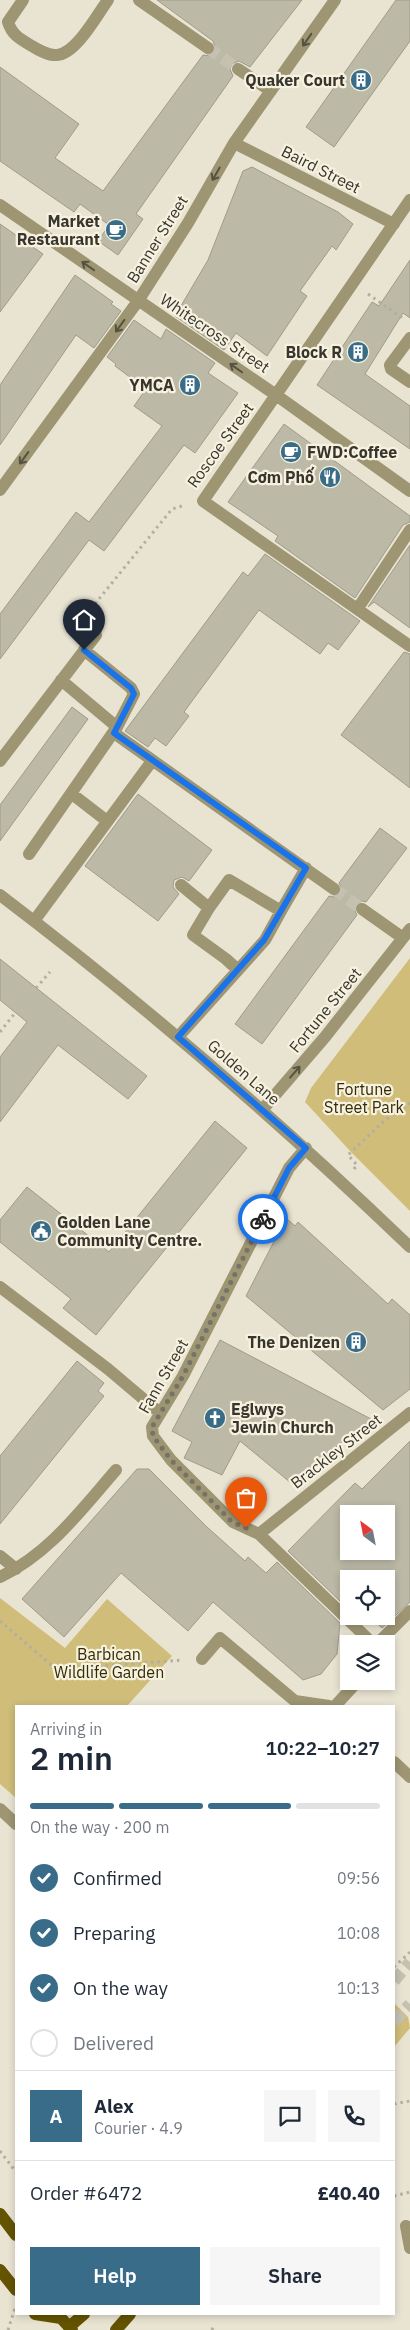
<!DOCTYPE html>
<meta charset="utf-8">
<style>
:root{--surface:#fff;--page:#f6f6f7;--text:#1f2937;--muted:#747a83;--line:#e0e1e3;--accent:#386c89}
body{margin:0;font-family:"IBM Plex Sans",sans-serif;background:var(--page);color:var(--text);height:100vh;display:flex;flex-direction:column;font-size:19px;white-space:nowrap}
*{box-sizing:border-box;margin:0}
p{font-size:16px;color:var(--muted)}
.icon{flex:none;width:28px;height:28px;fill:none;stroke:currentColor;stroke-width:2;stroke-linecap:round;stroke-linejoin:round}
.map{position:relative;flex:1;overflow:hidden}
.side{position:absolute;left:15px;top:1705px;width:380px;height:610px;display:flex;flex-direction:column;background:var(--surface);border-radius:0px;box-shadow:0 2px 8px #0003}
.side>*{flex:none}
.needle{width:32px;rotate:328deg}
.buttons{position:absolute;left:340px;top:1505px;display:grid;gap:10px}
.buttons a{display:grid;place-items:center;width:55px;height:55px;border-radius:0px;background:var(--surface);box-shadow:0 2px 8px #0003;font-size:25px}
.pin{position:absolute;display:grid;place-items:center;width:42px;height:42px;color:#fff;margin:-51px -21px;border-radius:50% 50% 50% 0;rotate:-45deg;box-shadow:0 0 5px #0007}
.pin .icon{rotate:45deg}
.courier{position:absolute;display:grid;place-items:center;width:50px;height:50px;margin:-25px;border:4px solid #1a73e8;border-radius:50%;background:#fff;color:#222;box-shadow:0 1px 6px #0007}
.head em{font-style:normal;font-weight:600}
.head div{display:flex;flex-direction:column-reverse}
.head{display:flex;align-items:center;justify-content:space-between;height:85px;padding:0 15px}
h1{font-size:32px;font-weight:600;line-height:38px}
.bar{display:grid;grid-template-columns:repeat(4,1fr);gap:8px 5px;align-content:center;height:60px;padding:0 15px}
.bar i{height:6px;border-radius:4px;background:var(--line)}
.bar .on{background:var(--accent)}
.bar p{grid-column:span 4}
.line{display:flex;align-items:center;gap:12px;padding:0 15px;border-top:1px solid var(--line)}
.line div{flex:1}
.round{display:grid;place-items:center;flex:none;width:52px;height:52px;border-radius:0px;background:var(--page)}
ol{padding:0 15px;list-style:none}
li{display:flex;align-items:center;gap:15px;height:55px}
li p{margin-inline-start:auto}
li .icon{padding:5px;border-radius:50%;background:var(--accent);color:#fff;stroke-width:4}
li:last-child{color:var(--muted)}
li i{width:28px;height:28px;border:2px solid var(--line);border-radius:50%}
.button{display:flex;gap:10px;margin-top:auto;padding:10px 15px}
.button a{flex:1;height:58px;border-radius:0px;background:var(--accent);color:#fff;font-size:20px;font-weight:600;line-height:58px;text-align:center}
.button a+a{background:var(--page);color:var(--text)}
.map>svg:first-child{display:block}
.green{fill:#cfbd79}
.building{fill:#bdb9a7;stroke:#9f9b8a;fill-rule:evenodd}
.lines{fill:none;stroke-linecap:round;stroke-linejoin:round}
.minor-tunnel{stroke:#c5c1b1;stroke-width:12;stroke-dasharray:12 6;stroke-linecap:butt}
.major-tunnel{stroke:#c5c1b1;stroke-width:12;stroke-dasharray:12 6;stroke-linecap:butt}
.path{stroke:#b3afa0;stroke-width:3;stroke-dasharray:2.5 4;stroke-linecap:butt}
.minor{stroke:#9e9573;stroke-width:12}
.major{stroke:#645300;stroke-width:12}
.path-bridge{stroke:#b3afa0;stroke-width:3;stroke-dasharray:2.5 4;stroke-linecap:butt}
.oneway{stroke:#565243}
.done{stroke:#757267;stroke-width:5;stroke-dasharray:0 9}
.route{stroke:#1a73e8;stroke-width:6}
.labels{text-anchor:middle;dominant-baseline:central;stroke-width:4.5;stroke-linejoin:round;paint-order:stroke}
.poi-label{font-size:16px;font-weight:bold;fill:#37352e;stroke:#f6f2df;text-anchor:end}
.street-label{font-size:16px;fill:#37352e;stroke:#f6f2df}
.park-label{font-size:16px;fill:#342b04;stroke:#f6f2df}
</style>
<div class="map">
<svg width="410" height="2330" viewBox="0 0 410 2330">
<rect width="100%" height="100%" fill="#e9e4d2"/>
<path class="green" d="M410 958V1211L351 1152 305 1102 311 1088Z
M0 1598 65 1648 107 1599 172 1656 127 1706H16V1798L0 1784Z
M394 2003 408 2017 410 2028 394 2047Z"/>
<path class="building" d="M157 0H302L250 67 239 61 232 64 230 69 233 76 136 214 143 219 118 255 98 241 109 225 80 204 74 212 0 161V67L79 124 55 158 103 191 203 55 211 56 216 49 213 41Z
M396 0H410V41L334 147 306 127Z
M252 167 338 212 353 224 336 250 332 246 300 291 307 296 267 356 236 333 224 350 175 316 208 260 243 171Z
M0 224 43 254 0 312Z
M410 260V318L403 313 365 374 410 406V449L317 385 372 302 379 306Z
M75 275 113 302 111 304 121 311 94 348 76 335 0 445V385Z
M134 320 161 339 166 329 215 363 208 373 238 393 195 453 184 445 104 551 89 540 0 659V614L76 512 89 522 162 426 134 406 146 389 115 366 116 364 107 357Z
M284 424 410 516V522L403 525 355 598 275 541 278 536 228 502Z
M410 545V628L374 602 368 607Z
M265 554 360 621 338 650 328 643 320 654 259 610 184 712 189 716 166 746 155 738 148 747 125 731 243 572 248 576Z
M404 652 410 654V788L341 735Z
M72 707 88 719 0 841V805Z
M138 794 212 850 189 881 182 877 174 880 173 887 179 894 158 921 85 866Z
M380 828 407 848 366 902 362 901 356 904 354 909 357 915 262 1044 235 1024 329 896 334 897 340 894 342 889 339 883Z
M0 959 147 1076 128 1099 58 1045 0 1122V1057L27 1022 0 1000Z
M215 1121 247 1148 96 1335 63 1308 71 1299 0 1242V1220L27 1187 109 1252Z
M286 1218 295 1226 298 1222 388 1304 392 1299 410 1315V1389L383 1410 246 1296Z
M220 1340 371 1419 291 1483 240 1441 222 1475 184 1458 192 1442 172 1431Z
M77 1361 104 1383 98 1391 104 1396 0 1524V1456Z
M410 1441V1602L382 1628 369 1616H386V1579H349V1597L343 1591 342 1603 288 1551 355 1483 362 1489ZM349 1514H386V1551H349Z
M137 1469H149L207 1527 245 1561 248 1557 266 1573 277 1562 340 1623 337 1654 321 1674 303 1680 213 1602 188 1631 121 1573 64 1637 22 1599Z"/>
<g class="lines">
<path class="minor-tunnel" d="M208 48 238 69
M334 889 362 909"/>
<path class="major-tunnel" d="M394 1981 410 1962
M394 2022 410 2004"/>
<path class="path" d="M368 294 404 319
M91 615 90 610 172 509 185 505
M36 988 50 972
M0 1032 15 1013
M354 1169 357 1165 348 1155 384 1121 410 1103
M0 1621 56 1669 183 1660
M394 1967 410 1952
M394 2104 410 2101
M0 2151 16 2172
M394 2196 410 2192
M212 2330 214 2324"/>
<path class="minor" d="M23 0 8 22C12 35 20 39 32 46 38 50 50 56 57 55 76 54 97 15 108 0
M139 0 208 48
M238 69 271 91
M234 143 394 224
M410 200 203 501 410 646
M0 205 276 395 410 491
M410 338 390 365 391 369 410 382
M0 490 138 301 188 223 234 143 335 0
M358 608 410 530
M84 650 131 688 134 694 117 727
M114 733 334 889
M0 761 96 635
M72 794 107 821
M29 854 117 727 61 680
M181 885 209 908
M0 895C144 1004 280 1122 410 1247
M362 909 403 938
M281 911 306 868
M34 921 152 761
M178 1037 265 940 281 911 229 880 209 908 193 935 226 959 238 970
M263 1109 325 1037 410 929
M306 1148 289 1168 183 1376 152 1427 153 1436 171 1460 233 1522 259 1534 367 1638V1644
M0 1287 108 1369 160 1413
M259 1534 410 1413
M0 1556 16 1569
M0 1577C49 1554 81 1510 116 1470
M377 1644 410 1611
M202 1659 220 1638 295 1701
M295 1701 329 1706
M335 1706 358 1681
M394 1762 410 1777
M0 1809 16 1824
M406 2226 410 2248"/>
<path class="major" d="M0 2214 16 2235
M0 2270 16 2290
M35 2314 61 2318 72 2330
M69 2327 84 2314
M116 2330 130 2314"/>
<path class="path-bridge" d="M8 2330 16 2305"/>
</g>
<defs><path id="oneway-shaft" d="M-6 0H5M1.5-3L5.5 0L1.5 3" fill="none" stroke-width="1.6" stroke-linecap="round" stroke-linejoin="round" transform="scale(1.25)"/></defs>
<g class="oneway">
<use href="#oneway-shaft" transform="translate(307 40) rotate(125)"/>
<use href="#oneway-shaft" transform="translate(216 174) rotate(120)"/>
<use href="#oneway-shaft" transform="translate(88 266) rotate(-145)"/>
<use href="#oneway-shaft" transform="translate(120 326) rotate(126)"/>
<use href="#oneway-shaft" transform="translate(236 368) rotate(-145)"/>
<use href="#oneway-shaft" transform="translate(24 458) rotate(126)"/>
<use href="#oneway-shaft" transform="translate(295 1072) rotate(-49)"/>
</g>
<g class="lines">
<path class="done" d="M246 1528 232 1522 171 1460 153 1436 152 1427 183 1376 263 1219"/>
<path class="route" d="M84 650 131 688 134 694 114 733 306 868 264 940 178 1037 306 1148 289 1168 263 1219"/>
</g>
<defs>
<g id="building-disc" transform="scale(1.125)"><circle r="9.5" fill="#386c89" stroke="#f6f2df"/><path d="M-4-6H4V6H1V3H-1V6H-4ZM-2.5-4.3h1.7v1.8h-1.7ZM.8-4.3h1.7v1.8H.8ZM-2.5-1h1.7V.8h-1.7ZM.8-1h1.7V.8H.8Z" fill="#fff"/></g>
<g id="cafe-disc" transform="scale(1.125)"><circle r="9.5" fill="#386c89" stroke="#f6f2df"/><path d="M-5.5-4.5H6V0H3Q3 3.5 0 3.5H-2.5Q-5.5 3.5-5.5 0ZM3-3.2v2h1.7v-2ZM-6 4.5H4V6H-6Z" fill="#fff"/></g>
<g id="restaurant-disc" transform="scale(1.125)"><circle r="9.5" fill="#386c89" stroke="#f6f2df"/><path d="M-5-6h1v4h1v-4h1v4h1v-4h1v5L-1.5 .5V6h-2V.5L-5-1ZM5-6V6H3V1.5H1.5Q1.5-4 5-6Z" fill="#fff"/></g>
<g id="civic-disc" transform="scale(1.125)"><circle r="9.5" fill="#386c89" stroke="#f6f2df"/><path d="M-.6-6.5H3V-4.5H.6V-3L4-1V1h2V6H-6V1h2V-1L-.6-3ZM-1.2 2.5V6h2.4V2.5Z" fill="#fff"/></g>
<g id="church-disc" transform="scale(1.125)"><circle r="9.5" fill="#386c89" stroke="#f6f2df"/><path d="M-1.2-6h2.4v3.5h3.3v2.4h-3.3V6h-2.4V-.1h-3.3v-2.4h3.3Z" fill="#fff"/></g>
</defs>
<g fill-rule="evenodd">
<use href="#building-disc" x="361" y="80"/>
<use href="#cafe-disc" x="116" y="230"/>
<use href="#building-disc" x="358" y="352"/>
<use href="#building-disc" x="190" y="385"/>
<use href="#cafe-disc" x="291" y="452"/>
<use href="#restaurant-disc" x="330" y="477"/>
<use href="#civic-disc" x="41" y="1231"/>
<use href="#building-disc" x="356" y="1342"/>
<use href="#church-disc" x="215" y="1418"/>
</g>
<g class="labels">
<g class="poi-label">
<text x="345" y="80">Quaker Court</text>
<text x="100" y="221">Market<tspan x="100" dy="18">Restaurant</tspan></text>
<text x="342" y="352">Block R</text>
<text x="174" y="385">YMCA</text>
<text x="307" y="452" text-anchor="start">FWD:Coffee</text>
<text x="314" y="477">Cơm Phố</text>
<text x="57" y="1222" text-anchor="start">Golden Lane<tspan x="57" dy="18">Community Centre.</tspan></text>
<text x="340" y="1342">The Denizen</text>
<text x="231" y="1409" text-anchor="start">Eglwys<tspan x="231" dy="18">Jewin Church</tspan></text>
</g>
<g class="street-label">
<text transform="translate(321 169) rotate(27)">Baird Street</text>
<text transform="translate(157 239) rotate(-58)">Banner Street</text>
<text transform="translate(215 333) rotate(34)">Whitecross Street</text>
<text transform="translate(220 445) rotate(-54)">Roscoe Street</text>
<text transform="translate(325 1010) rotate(-51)">Fortune Street</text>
<text transform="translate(244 1072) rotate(41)">Golden Lane</text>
<text transform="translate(163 1376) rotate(-60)">Fann Street</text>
<text transform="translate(336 1451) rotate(-38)">Brackley Street</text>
</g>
<g class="park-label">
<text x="364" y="1089">Fortune<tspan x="364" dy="18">Street Park</tspan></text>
<text x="109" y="1654">Barbican<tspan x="109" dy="18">Wildlife Garden</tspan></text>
</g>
</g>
</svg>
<div class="buttons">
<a><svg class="needle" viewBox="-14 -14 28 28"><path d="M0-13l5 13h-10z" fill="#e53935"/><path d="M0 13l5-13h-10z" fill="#747a83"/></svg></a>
<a><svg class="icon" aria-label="locate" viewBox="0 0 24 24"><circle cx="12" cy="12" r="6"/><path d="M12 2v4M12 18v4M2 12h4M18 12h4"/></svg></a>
<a><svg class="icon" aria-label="layers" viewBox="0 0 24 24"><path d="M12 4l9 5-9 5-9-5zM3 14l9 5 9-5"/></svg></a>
</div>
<div class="pin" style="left:246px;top:1528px;background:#ea580c"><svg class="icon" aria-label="bag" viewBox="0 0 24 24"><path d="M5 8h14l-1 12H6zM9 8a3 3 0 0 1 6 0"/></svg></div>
<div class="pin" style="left:84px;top:650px;background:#1f2937"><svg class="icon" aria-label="home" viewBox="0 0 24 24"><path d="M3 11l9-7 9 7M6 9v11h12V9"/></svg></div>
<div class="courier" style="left:263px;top:1219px"><svg class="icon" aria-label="bike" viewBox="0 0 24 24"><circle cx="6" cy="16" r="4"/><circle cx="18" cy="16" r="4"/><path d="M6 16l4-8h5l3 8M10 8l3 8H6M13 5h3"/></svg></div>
<section class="side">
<div class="head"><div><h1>2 min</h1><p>Arriving in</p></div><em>10:22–10:27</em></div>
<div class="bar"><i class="on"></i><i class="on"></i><i class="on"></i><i></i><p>On the way · 200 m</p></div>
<ol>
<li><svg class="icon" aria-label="check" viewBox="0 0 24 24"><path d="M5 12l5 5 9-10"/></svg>Confirmed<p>09:56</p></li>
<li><svg class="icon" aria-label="check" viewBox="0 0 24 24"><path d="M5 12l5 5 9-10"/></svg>Preparing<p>10:08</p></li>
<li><svg class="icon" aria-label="check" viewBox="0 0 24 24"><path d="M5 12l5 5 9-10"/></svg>On the way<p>10:13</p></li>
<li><i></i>Delivered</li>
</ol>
<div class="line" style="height:90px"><b class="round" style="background:var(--accent);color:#fff">A</b><div><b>Alex</b><p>Courier · 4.9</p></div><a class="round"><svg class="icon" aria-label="chat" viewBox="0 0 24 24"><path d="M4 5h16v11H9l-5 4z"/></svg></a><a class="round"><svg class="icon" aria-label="phone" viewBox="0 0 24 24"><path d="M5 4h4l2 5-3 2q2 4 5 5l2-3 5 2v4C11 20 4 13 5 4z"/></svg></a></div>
<div class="line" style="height:65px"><div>Order #6472</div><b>£40.40</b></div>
<div class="button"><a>Help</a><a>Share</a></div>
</section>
</div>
